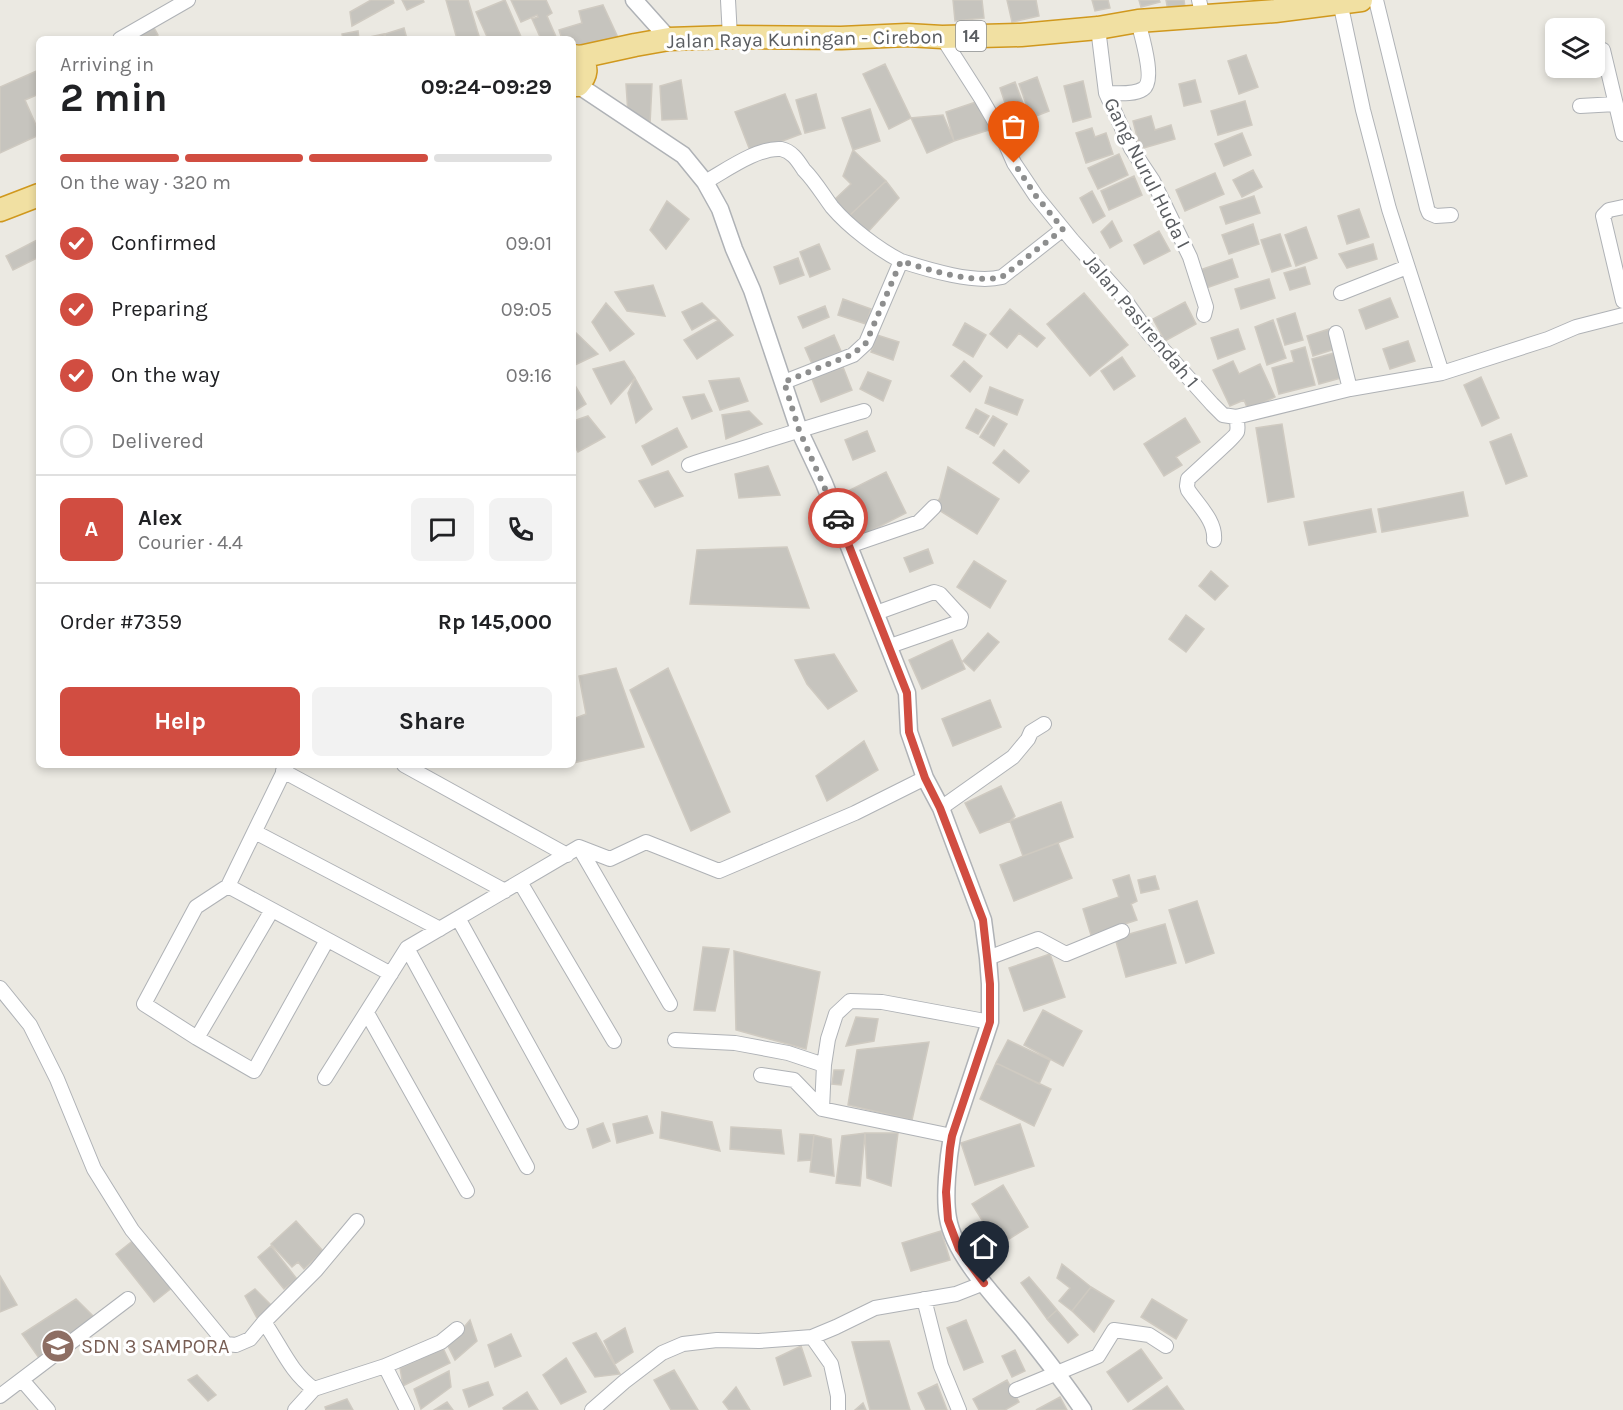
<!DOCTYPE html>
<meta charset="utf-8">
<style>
:root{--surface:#fff;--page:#f2f2f2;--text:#202124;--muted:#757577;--line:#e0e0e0;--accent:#d14d41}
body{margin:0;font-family:Karla,sans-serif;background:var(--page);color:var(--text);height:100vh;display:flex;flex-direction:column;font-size:22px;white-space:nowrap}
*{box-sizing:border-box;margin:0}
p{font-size:20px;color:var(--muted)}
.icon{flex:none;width:33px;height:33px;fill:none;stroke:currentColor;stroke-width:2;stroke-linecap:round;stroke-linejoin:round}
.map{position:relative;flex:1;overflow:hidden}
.sheet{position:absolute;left:36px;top:36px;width:540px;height:732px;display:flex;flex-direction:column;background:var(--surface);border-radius:9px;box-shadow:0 3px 9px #0003}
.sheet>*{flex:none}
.fabs{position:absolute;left:1545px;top:18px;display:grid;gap:12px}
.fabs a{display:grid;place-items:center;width:60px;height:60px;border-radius:9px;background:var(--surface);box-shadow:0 3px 9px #0003;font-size:30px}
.pin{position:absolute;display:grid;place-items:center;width:51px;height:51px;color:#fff;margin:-62px -26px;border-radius:50% 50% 50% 0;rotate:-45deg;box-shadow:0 0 6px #0007}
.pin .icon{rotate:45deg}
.courier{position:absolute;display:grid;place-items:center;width:60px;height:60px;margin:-30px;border:4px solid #d14d41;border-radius:50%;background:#fff;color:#222;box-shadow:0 2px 8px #0007}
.headline em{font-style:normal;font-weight:700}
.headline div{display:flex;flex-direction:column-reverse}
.headline{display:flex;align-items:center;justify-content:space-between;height:102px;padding:0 24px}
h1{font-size:39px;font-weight:700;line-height:45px}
.bar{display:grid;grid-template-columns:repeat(4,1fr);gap:9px 6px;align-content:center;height:72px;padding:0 24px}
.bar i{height:8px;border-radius:4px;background:var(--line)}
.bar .on{background:var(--accent)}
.bar p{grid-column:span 4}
.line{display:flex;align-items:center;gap:15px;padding:0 24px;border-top:2px solid var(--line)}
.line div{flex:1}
.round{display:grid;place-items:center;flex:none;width:63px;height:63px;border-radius:9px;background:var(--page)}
ol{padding:0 24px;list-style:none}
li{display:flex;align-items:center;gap:18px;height:66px}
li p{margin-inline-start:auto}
li .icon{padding:6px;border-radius:50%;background:var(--accent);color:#fff;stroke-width:4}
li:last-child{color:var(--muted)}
li i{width:33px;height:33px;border:3px solid var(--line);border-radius:50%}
.primary-button{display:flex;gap:12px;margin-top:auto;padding:12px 24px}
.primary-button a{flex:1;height:69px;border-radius:9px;background:var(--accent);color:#fff;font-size:24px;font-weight:700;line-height:69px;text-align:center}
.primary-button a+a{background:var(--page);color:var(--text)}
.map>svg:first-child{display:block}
.building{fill:#c6c4be;stroke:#cfcac1;stroke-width:1.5}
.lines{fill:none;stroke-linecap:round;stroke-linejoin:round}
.minor-casing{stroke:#afb2b6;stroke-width:16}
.tertiary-casing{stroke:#afb2b6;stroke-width:19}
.trunk-casing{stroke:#d0981d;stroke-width:25}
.minor{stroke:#fff;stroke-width:14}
.tertiary{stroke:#fff;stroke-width:16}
.trunk{stroke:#f1e0a2;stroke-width:22}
.done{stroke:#8d8e8e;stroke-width:6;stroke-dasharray:0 10.8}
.route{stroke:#d14d41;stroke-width:8}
.labels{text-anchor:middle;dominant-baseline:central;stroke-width:6;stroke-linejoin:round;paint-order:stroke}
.shield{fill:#fff;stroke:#8c8e90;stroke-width:1.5}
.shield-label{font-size:18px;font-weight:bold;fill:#5a5d61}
.street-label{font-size:20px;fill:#5a5d61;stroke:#fff}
.education-label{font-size:20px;fill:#785e54;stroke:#fff;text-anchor:start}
</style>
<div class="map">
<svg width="1623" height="1410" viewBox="0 0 1623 1410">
<rect width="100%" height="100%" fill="#ebe9e2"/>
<path class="building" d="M371 0H393L394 3 352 26 350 12Z
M402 0H423L424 2 407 10Z
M446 0H468L479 36 469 39H457Z
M505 0 522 39H488L476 12Z
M511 0H546L552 13 547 16 557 39H541L532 19 538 17 537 15 521 22Z
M953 0H982L984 18 955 21Z
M1007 0H1036L1039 16 1012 22Z
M1092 0H1108L1110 8 1095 11Z
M1139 0H1159L1160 2 1141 7Z
M1166 0H1184L1185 7 1168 11Z
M603 5 621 44 573 52V39H562L559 30 582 23 579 11Z
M152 24 158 35 151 39H127Z
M404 28 407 39H386L385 34Z
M358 31 359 39H343L342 34Z
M384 34 385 39H360Z
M1246 55 1258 87 1239 94 1228 61Z
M885 64 911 118 889 129 863 74Z
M39 70V94L25 100 39 132V135L0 153V87Z
M1037 77 1049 111 1031 118 1019 84Z
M681 80 687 119 662 120 660 86Z
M1195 80 1201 102 1184 106 1179 84Z
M1083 81 1091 117 1073 122 1064 86Z
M1015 82 1024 106 1008 112 1000 88Z
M626 84H652L650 124 628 114Z
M785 94 801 134 751 153 735 112Z
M816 94 825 128 805 133 796 100Z
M982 100 992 129 954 141 946 112Z
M1245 101 1252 125 1218 135 1211 111Z
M870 109 880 141 853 150 842 118Z
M943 115 954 141 927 153 911 118Z
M1151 116 1155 130 1171 125 1175 139 1140 149 1133 121Z
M1092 128 1095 137 1106 133 1113 154 1086 163 1076 133Z
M1242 133 1251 155 1224 166 1215 144Z
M853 150 886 181 848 217 833 201 851 184 843 176Z
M1119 154 1128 175 1098 189 1088 168Z
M1253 170 1262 187 1242 197 1233 180Z
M1215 173 1224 194 1185 211 1176 190Z
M1134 176 1142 195 1109 210 1101 191Z
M886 181 899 198 867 233 848 217Z
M1092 191 1105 216 1093 223 1080 198Z
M1254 196 1260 213 1226 224 1220 207Z
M667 201 689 219 666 249 650 230Z
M1359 209 1369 237 1347 244 1338 216Z
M1112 221 1122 241 1110 248 1101 232Z
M1253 224 1259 244 1229 254 1222 235Z
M1306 227 1317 258 1296 266 1285 235Z
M1159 231 1170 251 1144 264 1134 245Z
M1280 234 1291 266 1272 272 1261 240Z
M39 239V257L13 270 6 256Z
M819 244 830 269 810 277 800 252Z
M1373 244 1377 259 1347 268 1339 254Z
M798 258 804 275 780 284 774 267Z
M1232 259 1238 277 1206 288 1200 270Z
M1305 267 1310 284 1290 290 1284 273Z
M1269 279 1275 298 1241 309 1235 289Z
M653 285 665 316 627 311 615 292Z
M1084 293 1128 345 1090 376 1047 324Z
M1390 298 1398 317 1366 329 1359 310Z
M843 299 871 309 866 324 838 315Z
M1185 302 1196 324 1165 341 1153 319Z
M606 303 634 334 610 351 592 322Z
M702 303 719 320 713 318 692 330 682 312Z
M825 306 829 317 803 328 798 317Z
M1010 309 1045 338 1037 347 1019 333 1007 348 990 334Z
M1295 313 1303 340 1285 345 1277 319Z
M719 320 733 335 697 359 684 340Z
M1273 320 1286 358 1267 365 1255 327Z
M965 323 986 335 973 357 953 345Z
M1238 329 1245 349 1218 359 1211 338Z
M1329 329 1335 349 1313 356 1307 336Z
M573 330 598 354 575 365 573 362Z
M834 335 841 351 812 364 805 348Z
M877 335 899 342 893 360 871 352Z
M1408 341 1415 361 1390 369 1383 349Z
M1305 347 1315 385 1279 394 1272 368 1294 362 1291 351Z
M1334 353 1341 378 1319 384 1312 359Z
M1122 357 1135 376 1114 390 1101 371Z
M624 361 635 378 611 404 593 369Z
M964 361 982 376 970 392 951 376Z
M1233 361 1239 374 1260 364 1275 397 1248 410 1244 400 1230 406 1213 370Z
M843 367 852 390 821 402 812 379Z
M868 372 891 381 883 401 860 389Z
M1481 377 1499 418 1482 426 1464 385Z
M635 378 652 409 636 423 628 393Z
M739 378 748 401 720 410 709 381Z
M573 382 586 404 573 412Z
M990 387 1023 400 1017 415 985 403Z
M704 394 712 411 692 419 683 397Z
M976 409 989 416 978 434 966 428Z
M749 411 762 424 726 439 722 415Z
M588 416 605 437 578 452 573 443V421Z
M993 416 1007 424 994 446 980 437Z
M1185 418 1200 442 1176 457 1182 465 1164 476 1144 444Z
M1282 424 1294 497 1268 502 1256 428Z
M677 428 687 447 652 465 642 446Z
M867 431 875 451 853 460 845 440Z
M1511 434 1527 476 1506 484 1490 442Z
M1004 450 1029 471 1019 483 993 463Z
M768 466 780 495 739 498 735 474Z
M948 467 999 499 977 534 934 507 940 498Z
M668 471 683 496 655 507 639 481Z
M886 472 906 513 859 537 838 496Z
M1463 492 1468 516 1382 532 1378 509Z
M1371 509 1376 532 1309 545 1304 522Z
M787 547 809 608 690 604 697 550Z
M928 549 933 563 910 572 904 558Z
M974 561 1006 581 990 608 957 587Z
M1211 571 1228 586 1215 600 1199 586Z
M1186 615 1204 629 1186 652 1169 639Z
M988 633 999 642 974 671 963 661Z
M952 640 965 669 922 689 909 660Z
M834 654 857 691 828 709 807 684 795 660Z
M616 668 644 747 573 763V719L586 714 579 676Z
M668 668 730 812 691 831 630 690Z
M990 700 1001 727 953 746 942 719Z
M864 741 878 770 827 801 816 776Z
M1001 786 1015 816 1010 821 980 833 965 803Z
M1061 802 1073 837 1023 856 1010 821Z
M1058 843 1072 878 1014 901 1000 865 1023 856Z
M1129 875 1137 901 1131 904 1137 920 1091 935 1083 909 1119 897 1113 880Z
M1155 876 1159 889 1141 893 1138 880Z
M1197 901 1214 953 1186 963 1169 910Z
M1165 924 1176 963 1126 977 1115 938Z
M703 947 729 949 715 1011 694 1010Z
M734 951 820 972 806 1049 736 1030Z
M1050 954 1065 997 1024 1011 1009 968Z
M1043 1010 1082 1031 1063 1066 1024 1045Z
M856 1017 878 1019 874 1041 846 1046Z
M1008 1040 1050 1060 1039 1084 996 1063Z
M929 1042 912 1120 848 1105 857 1050Z
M996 1063 1051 1089 1034 1126 980 1099Z
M834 1070H844L841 1085 832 1084Z
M662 1112 712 1122 720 1151 660 1138Z
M647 1116 653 1133 617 1143 613 1124Z
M603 1123 610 1141 593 1148 587 1129Z
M1020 1124 1034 1166 975 1185 961 1143Z
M731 1127 781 1130 784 1154 730 1149Z
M865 1133 860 1186 836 1183 842 1136Z
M865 1133H898L891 1186 867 1178Z
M800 1134 814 1135 811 1160 798 1161Z
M814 1135 831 1139 834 1176 810 1172Z
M1003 1185 1028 1227 998 1246 972 1204Z
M296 1221 323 1251 304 1269 298 1262 292 1267 271 1244Z
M941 1231 950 1260 911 1271 902 1243Z
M135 1239 173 1287 154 1302 116 1254Z
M271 1246 297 1279 284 1289 258 1257Z
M1062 1264 1091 1287 1072 1311 1059 1301 1070 1288 1057 1278Z
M0 1276 17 1305 0 1312Z
M1029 1277 1057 1310 1047 1319 1021 1283Z
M1091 1287 1114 1301 1094 1332 1072 1311Z
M255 1289 271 1305 257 1318 245 1296Z
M76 1299 94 1317 39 1358 22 1334Z
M1152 1299 1187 1320 1176 1339 1141 1317Z
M1057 1310 1078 1335 1068 1343 1047 1319Z
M470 1320 477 1341 455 1360 448 1346Z
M966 1320 983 1362 964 1370 947 1328Z
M625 1328 633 1352 615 1364 604 1341Z
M596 1333 620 1374 595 1377 573 1343Z
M511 1334 521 1356 495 1367 488 1345Z
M889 1341 910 1410H870L852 1342Z
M801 1346 811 1376 784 1385 776 1358Z
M443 1348 450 1363 403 1386 400 1368Z
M1141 1349 1162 1378 1128 1402 1107 1372Z
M1015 1350 1025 1371 1012 1377 1002 1356Z
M566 1358 586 1392 561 1404 543 1375Z
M674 1370 698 1410H671L654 1380Z
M449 1371 451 1387 421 1409 414 1389Z
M197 1375 216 1395 208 1401 188 1380Z
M1007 1380 1019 1402 1005 1410H979L973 1399Z
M488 1382 493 1395 469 1407 463 1390Z
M937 1384 947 1410H926L918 1393Z
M1167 1386 1184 1410H1133Z
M736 1387 750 1410H729L723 1402Z
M527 1392 538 1410H504L503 1408Z
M1060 1397 1067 1410H1036Z
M347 1399 353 1410H326L325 1407Z
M447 1402 453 1410H434Z
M863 1403 866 1410H855Z"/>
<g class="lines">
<g class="minor-casing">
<path id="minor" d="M728 0 730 37
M1199 0 1203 17
M1376 0 1427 208 1429 213 1436 216 1451 215
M1340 2 1363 110 1389 209 1442 373
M1098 28 1106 93 1131 148 1153 181 1190 257 1206 307 1204 315
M942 37 981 98 999 129 1014 163 1036 196 1072 240 1122 296 1149 334 1212 404 1223 415 1236 417 1350 389 1442 373 1548 339 1576 327 1623 315
M120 39 188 0
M1603 50 1623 134
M1106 93C1117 93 1134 95 1143 89 1156 81 1141 34 1138 21
M1580 106 1616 104
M705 182C725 171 758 147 781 149 792 151 798 161 804 170 815 181 823 195 832 207 849 227 878 249 901 261
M1623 207 1609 210 1603 216 1623 301
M1341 293 1407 267
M1336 333 1350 389
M784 382 853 355 866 343 901 261C929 270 975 284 1002 277L1063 229
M689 465C714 456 740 450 765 441 798 431 831 420 864 411
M1214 540C1216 521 1198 505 1188 490L1187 486 1188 479C1194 473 1236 436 1237 432 1238 428 1237 421 1236 417
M849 546 919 522 934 507
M876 613 934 592 940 594 961 617 960 622 956 623 890 646
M287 765 228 886 391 974
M404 765 567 855
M283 771 505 891
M941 808 1013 757 1028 739 1031 732 1044 724
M255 832 440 929
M579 847 670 1004
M520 882 614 1041
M228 886 196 907 144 1004 197 1038 254 1071 327 940
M458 918 571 1122
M407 948 527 1167
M988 958 1038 939 1066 954 1122 931
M0 988 30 1025 57 1079 94 1169 132 1230 226 1344 236 1345 250 1339 264 1322 316 1270 357 1221
M367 1013 467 1191
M197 1038 272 910
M675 1040 735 1043 788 1053 824 1065 822 1109
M824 1065 828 1039 836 1014 850 1001 882 1002 990 1022
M761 1075 794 1080 822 1109 952 1136
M325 1078 407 948 579 847 610 859 646 842 719 871 855 813 925 778
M924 1299 941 1366 959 1410
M264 1322C281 1346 290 1372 314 1389
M812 1337 831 1364 838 1396V1410
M385 1366 407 1410
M22 1380 48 1410
M1016 1390 1098 1356 1114 1330 1149 1335 1166 1346
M0 1396 128 1299
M295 1410 314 1389 385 1366 441 1342 457 1329
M592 1410 624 1382 662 1353 683 1344 717 1340 759 1341 812 1337 836 1327 875 1308 956 1294 984 1283"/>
</g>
<g class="tertiary-casing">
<path id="tertiary" d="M634 0 669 39
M578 85 683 155 705 182 720 209 734 249 752 290 799 430 824 483 907 693 909 732 925 778 941 808 983 920 988 958 990 984V1022L952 1136C948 1158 944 1197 948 1218 954 1256 998 1300 1022 1329 1043 1355 1064 1382 1083 1410"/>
</g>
<g class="trunk-casing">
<path id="trunk" d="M573 56 580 57 635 45 669 39 730 37 841 38 907 35 942 37 1021 35 1098 28 1138 21 1275 11 1361 0
M573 85H578C587 75 588 68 580 57
M0 210 39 195"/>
</g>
<use href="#minor" class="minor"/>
<use href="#tertiary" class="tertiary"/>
<use href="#trunk" class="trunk"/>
</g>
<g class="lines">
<path class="done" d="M838 518 799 430 784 382 853 354 866 343 901 261C929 270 974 284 1002 277L1063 229 1036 196 1014 163"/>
<path class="route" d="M838 518 907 693 909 732 925 778 940 808 983 920 990 984V1022L952 1136 950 1148 946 1192 948 1220 959 1249 984 1283"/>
</g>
<defs>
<g id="school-disc" transform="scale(1.725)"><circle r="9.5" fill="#8d6e63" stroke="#fff"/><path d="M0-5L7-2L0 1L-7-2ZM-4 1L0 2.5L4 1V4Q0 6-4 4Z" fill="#fff"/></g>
</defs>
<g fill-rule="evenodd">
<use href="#school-disc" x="58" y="1346"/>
</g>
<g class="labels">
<rect class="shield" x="956" y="21" width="30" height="30" rx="4.5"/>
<g class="shield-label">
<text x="971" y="36">14</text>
</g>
<g class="street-label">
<text transform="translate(805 39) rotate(-1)">Jalan Raya Kuningan - Cirebon</text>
<text transform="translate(1147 173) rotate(63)">Gang Nurul Huda I</text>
<text transform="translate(1141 321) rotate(50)">Jalan Pasirendah 1</text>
</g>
<g class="education-label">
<text x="81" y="1346">SDN 3 SAMPORA</text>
</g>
</g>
</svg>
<div class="fabs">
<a><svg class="icon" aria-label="layers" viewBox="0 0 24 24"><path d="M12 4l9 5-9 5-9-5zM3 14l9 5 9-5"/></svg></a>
</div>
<div class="pin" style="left:1014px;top:163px;background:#ea580c"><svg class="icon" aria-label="bag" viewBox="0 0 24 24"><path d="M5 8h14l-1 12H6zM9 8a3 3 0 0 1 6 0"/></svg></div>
<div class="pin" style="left:984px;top:1283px;background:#1f2937"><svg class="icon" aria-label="home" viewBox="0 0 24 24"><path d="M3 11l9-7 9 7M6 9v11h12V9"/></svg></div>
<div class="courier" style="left:838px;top:518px"><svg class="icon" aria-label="car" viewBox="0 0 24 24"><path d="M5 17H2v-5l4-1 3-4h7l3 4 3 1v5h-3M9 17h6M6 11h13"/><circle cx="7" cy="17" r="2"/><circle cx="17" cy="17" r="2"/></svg></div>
<section class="sheet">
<div class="headline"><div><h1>2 min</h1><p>Arriving in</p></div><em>09:24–09:29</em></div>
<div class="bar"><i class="on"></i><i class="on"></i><i class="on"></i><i></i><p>On the way · 320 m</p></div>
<ol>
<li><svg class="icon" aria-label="check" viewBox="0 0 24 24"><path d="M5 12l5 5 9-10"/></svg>Confirmed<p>09:01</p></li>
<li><svg class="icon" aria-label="check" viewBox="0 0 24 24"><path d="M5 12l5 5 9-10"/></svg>Preparing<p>09:05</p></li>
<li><svg class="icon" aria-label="check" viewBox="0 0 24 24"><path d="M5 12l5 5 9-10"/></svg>On the way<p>09:16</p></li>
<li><i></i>Delivered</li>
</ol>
<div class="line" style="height:108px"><b class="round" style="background:var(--accent);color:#fff">A</b><div><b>Alex</b><p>Courier · 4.4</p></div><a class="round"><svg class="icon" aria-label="chat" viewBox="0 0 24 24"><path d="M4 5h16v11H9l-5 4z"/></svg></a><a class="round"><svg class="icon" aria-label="phone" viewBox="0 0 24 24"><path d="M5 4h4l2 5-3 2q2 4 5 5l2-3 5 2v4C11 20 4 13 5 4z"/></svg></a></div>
<div class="line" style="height:78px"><div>Order #7359</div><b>Rp 145,000</b></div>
<div class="primary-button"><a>Help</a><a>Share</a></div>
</section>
</div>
